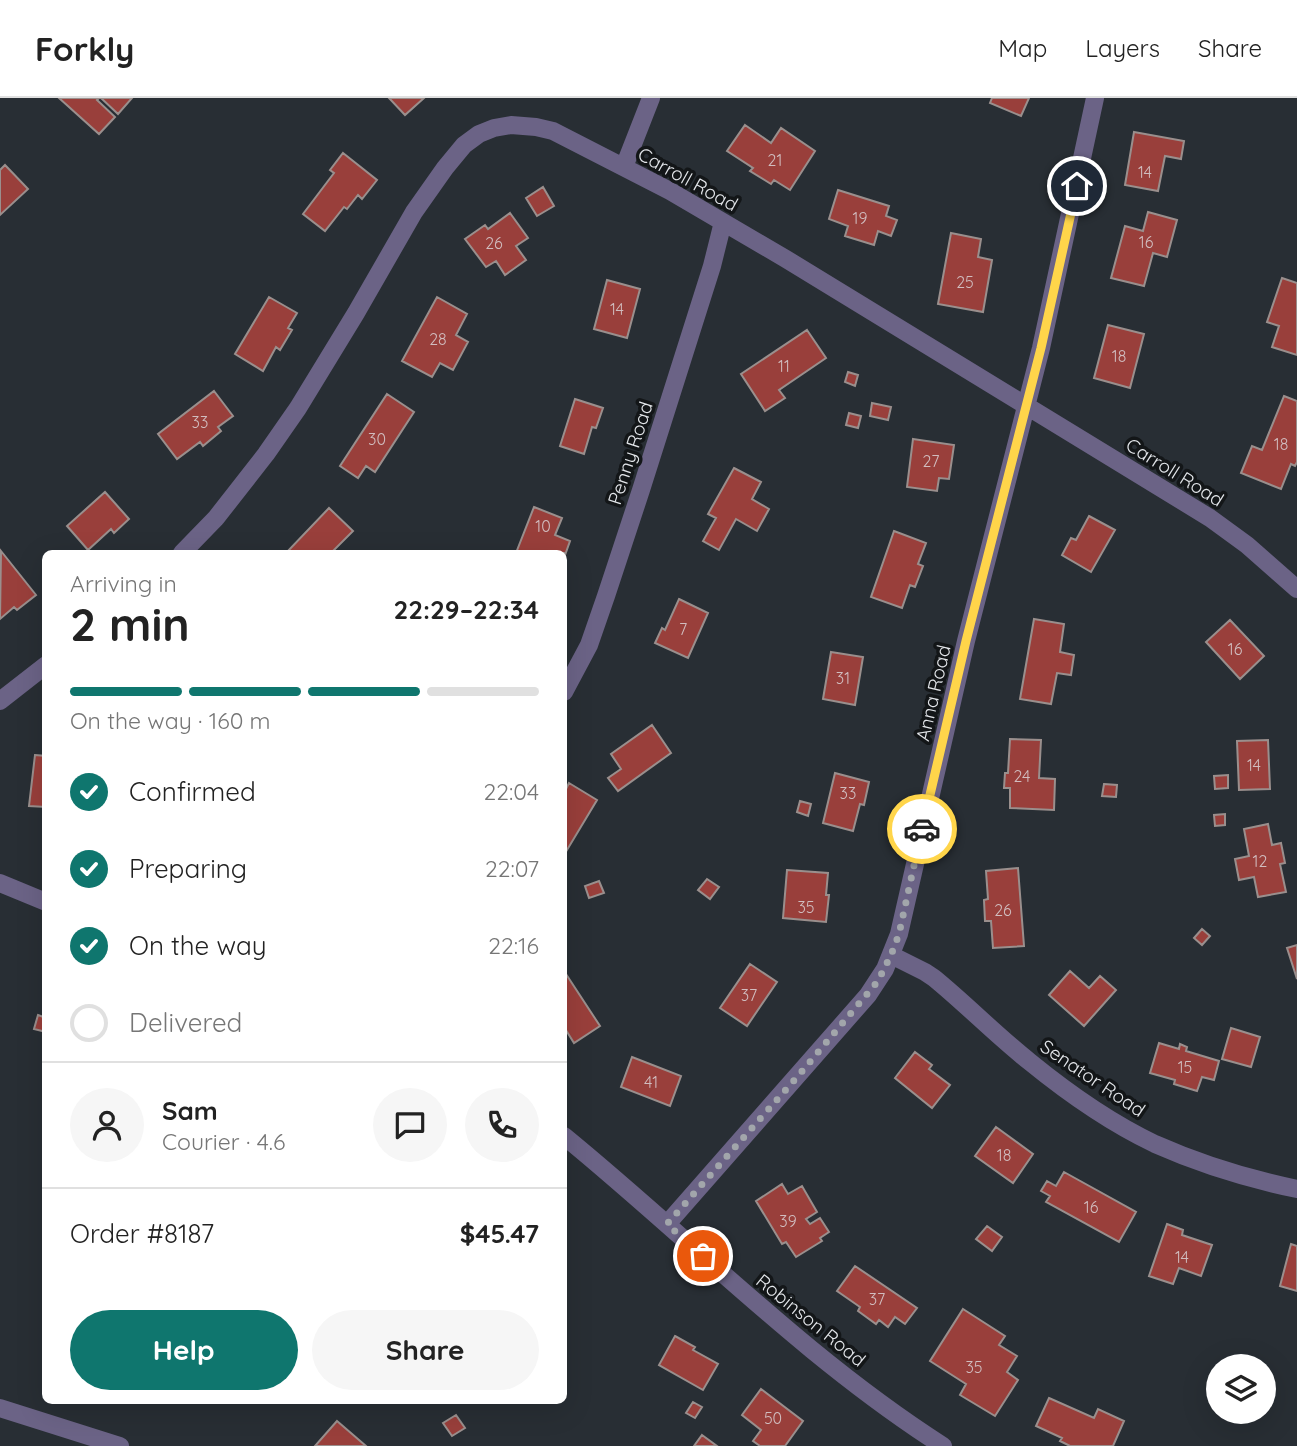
<!DOCTYPE html>
<meta charset="utf-8">
<style>
:root{--surface:#fff;--page:#f6f6f6;--text:#222;--muted:#767676;--line:#e0e0e0;--accent:#0f766e}
body{margin:0;font-family:Quicksand,sans-serif;background:var(--page);color:var(--text);height:100vh;display:flex;flex-direction:column;font-size:26px;white-space:nowrap}
*{box-sizing:border-box;margin:0}
p{font-size:23px;color:var(--muted)}
.icon{flex:none;width:38px;height:38px;fill:none;stroke:currentColor;stroke-width:2;stroke-linecap:round;stroke-linejoin:round}
.map{position:relative;flex:1;overflow:hidden}
.sheet{position:absolute;left:42px;top:452px;width:525px;height:854px;display:flex;flex-direction:column;background:var(--surface);border-radius:10px;box-shadow:0 7px 28px #0002}
.sheet>*{flex:none}
.buttons{position:absolute;left:1206px;top:1256px;display:grid;gap:14px}
.buttons a{display:grid;place-items:center;width:70px;height:70px;border-radius:50%;background:var(--surface);box-shadow:0 7px 28px #0002;font-size:35px}
.pin{position:absolute;display:grid;place-items:center;width:60px;height:60px;color:#fff;margin:-30px;border:4px solid #fff;border-radius:50%;box-shadow:0 2px 7px #0007}
.courier{position:absolute;display:grid;place-items:center;width:70px;height:70px;margin:-35px;border:5px solid #ffd54a;border-radius:50%;background:#fff;color:#222;box-shadow:0 2px 9px #0007}
.overview em{font-style:normal;font-weight:800}
.overview div{display:flex;flex-direction:column-reverse}
.overview{display:flex;align-items:center;justify-content:space-between;height:119px;padding:0 28px}
h1{font-size:46px;font-weight:800;line-height:52px}
.bar{display:grid;grid-template-columns:repeat(4,1fr);gap:10px 7px;align-content:center;height:84px;padding:0 28px}
.bar i{height:9px;border-radius:5px;background:var(--line)}
.bar .active{background:var(--accent)}
.bar p{grid-column:span 4}
.line{display:flex;align-items:center;gap:18px;padding:0 28px;border-top:2px solid var(--line)}
.line div{flex:1}
.round{display:grid;place-items:center;flex:none;width:74px;height:74px;border-radius:37px;background:var(--page)}
ol{padding:0 28px;list-style:none}
li{display:flex;align-items:center;gap:21px;height:77px}
li p{margin-inline-start:auto}
li .icon{padding:7px;border-radius:50%;background:var(--accent);color:#fff;stroke-width:4}
li:last-child{color:var(--muted)}
li i{width:38px;height:38px;border:4px solid var(--line);border-radius:50%}
.cta{display:flex;gap:14px;margin-top:auto;padding:14px 28px}
.cta a{flex:1;height:80px;border-radius:42px;background:var(--accent);color:#fff;font-size:28px;font-weight:800;line-height:80px;text-align:center}
.cta a+a{background:var(--page);color:var(--text)}
header{display:flex;align-items:center;gap:42px;box-sizing:border-box;height:98px;padding:0 35px;background:var(--surface);border-bottom:2px solid var(--line)}
header strong{font-size:33px}
nav{display:flex;gap:38px;margin-inline-start:auto;font-size:24px}
.map>svg:first-child{display:block}
.building{fill:#993f3b;stroke:#9a8f8d;stroke-width:2}
.lines{fill:none;stroke-linecap:round;stroke-linejoin:round}
.minor{stroke:#6b6386;stroke-width:18}
.done{stroke:#a2a6ab;stroke-width:7;stroke-dasharray:0 12.6}
.route{stroke:#ffd54a;stroke-width:9}
.labels{text-anchor:middle;dominant-baseline:central;stroke-width:7;stroke-linejoin:round;paint-order:stroke}
.number-label{font-size:16px;fill:#d1bdbf}
.street-label{font-size:19px;fill:#e4e7eb;stroke:#131618}
</style>
<header>
<strong>Forkly</strong>
<nav><a>Map</a><a>Layers</a><a>Share</a></nav>
</header>
<div class="map">
<svg width="1297" height="1348" viewBox="0 0 1297 1348">
<rect width="100%" height="100%" fill="#282e34"/>
<path class="building" d="M59 0H99L97 2 115 19 99 36Z
M101 0H132L118 16Z
M389 0H424L405 17Z
M992 0H1029L1021 18 990 5Z
M745 27 771 45 781 30 815 53 790 92 774 82 771 86 750 73 753 70 727 53Z
M1134 34 1184 43 1181 61 1165 58 1158 93 1125 87Z
M343 55 377 82 362 101 358 97 347 111 344 109 325 133 303 116 334 75 330 72Z
M5 67 28 91 0 117V72Z
M543 89 554 108 537 118 526 100Z
M838 92 889 108 886 118 897 122 891 138 878 133 874 147 845 138 848 128 829 121Z
M1148 114 1177 122 1167 159 1153 155 1144 188 1111 180 1125 128 1143 133Z
M510 115 528 140 516 148 526 162 505 177 496 163 486 169 465 141 485 127 488 131Z
M951 135 981 141 978 159 992 162 983 214 938 206Z
M1282 180 1297 185V257L1272 249 1279 228 1267 224Z
M607 182 640 191 627 240 594 231Z
M269 199 297 215 288 230 292 232 280 252 276 249 263 273 235 256Z
M437 199 467 216 456 237 468 244 453 272 440 265 432 279 402 263Z
M1108 227 1144 236 1130 290 1094 280Z
M807 232 826 260 779 292 785 300 765 313 741 276Z
M848 274 858 277 855 288 845 284Z
M214 293 233 318 218 329 221 333 203 348 200 344 177 361 158 336Z
M387 296 414 314 375 374 366 368 358 380 340 368Z
M1284 298 1297 303V364L1295 368 1291 366 1281 391 1241 375 1252 348 1262 352Z
M575 301 603 310 596 330 592 329 584 356 560 348Z
M872 305 891 309 888 322 870 318Z
M849 315 861 318 858 330 846 327Z
M913 341 954 347 949 381 939 380 937 393 907 389Z
M734 370 761 384 752 401 769 411 757 433 736 421 719 452 703 443 716 420 708 416Z
M105 394 129 421 114 435 111 431 88 452 67 428Z
M534 409 562 420 555 437 570 443 564 460V455H516Z
M329 410 353 433 331 455H286Z
M1089 418 1115 432 1091 474 1062 457 1071 440 1076 442Z
M894 433 926 445 918 466 923 468 915 489 910 487 902 510 871 499Z
M1 453 36 497 17 512 14 509 0 521Z
M679 501 708 515 688 560 655 545 662 530 665 532Z
M1034 521 1064 526 1060 554 1074 557 1071 577 1057 575 1051 606 1020 601Z
M1230 522 1264 558 1240 581 1206 544Z
M831 554 863 559 855 607 823 601Z
M652 627 671 655 618 693 608 680 621 671 611 656Z
M1010 641 1041 642 1039 680 1055 681 1054 712 1010 710V690H1004L1005 675H1008Z
M1268 642 1270 691 1239 692 1237 643Z
M35 657 46 658V709L29 708Z
M835 675 869 684 864 707 860 706 853 733 823 725Z
M1228 677V690L1215 691 1214 678Z
M569 685 597 702 564 757V695Z
M1104 686 1117 687 1116 699 1102 698Z
M800 703 811 706 808 718 797 714Z
M1225 716V727L1215 728 1214 717Z
M1268 726 1272 747 1281 745 1285 765 1280 766 1286 794 1258 799 1254 779 1239 782 1235 761 1249 758 1244 731Z
M1018 770 1024 848 993 850 991 823H985L984 802 988 801 986 773Z
M787 772 828 775 826 797H829L826 824 783 820Z
M707 781 719 789 710 801 698 792Z
M599 783 604 795 589 800 585 788Z
M1202 831 1210 838 1202 847 1194 840Z
M1297 847V881L1287 850Z
M750 866 777 884 747 928 720 910Z
M564 873 600 928 574 945 564 929Z
M1070 873 1089 890 1100 878 1116 892 1084 928 1049 897Z
M38 917 46 920V934L34 931Z
M1231 930 1260 939 1251 969 1222 961Z
M1159 945 1179 951 1180 946 1187 949 1186 953 1219 963 1214 982 1202 979 1197 993 1174 986 1175 982 1150 975Z
M915 954 932 967 929 971 950 987 932 1010 895 980Z
M632 959 681 978 670 1008 621 989Z
M996 1029 1033 1056 1013 1085 975 1058Z
M1064 1074 1136 1114 1119 1144 1046 1104 1050 1098 1041 1093 1047 1083 1056 1088Z
M782 1086 788 1096 802 1088 817 1114 806 1121 810 1126 820 1120 829 1134 820 1140 822 1143 796 1159 786 1144 782 1146 756 1103Z
M1167 1126 1183 1132 1182 1137 1212 1147 1201 1178 1179 1170 1173 1186 1149 1178Z
M987 1128 1002 1139 992 1153 976 1141Z
M1291 1146 1297 1148V1193L1280 1188Z
M855 1168 917 1210 905 1226 895 1219 888 1229 879 1222 876 1226 858 1213 860 1209 837 1193Z
M963 1211 1005 1238 999 1247 1017 1258 1007 1274 1018 1282 995 1318 960 1297 966 1286 930 1263Z
M675 1238 695 1249 693 1252 718 1266 703 1292 659 1267Z
M761 1291 803 1323 785 1348H760L753 1343 761 1332 742 1317Z
M1049 1300 1094 1320 1098 1311 1124 1323 1113 1348H1070L1060 1343 1062 1340 1036 1328Z
M693 1304 702 1309 695 1320 686 1315Z
M456 1317 465 1330 452 1338 443 1325Z
M337 1323 366 1348H315Z
M702 1337 717 1348H694Z"/>
<g class="lines">
<path class="minor" d="M624 69 651 0
M182 455 216 420 266 356 298 310 356 215 414 114 445 70 464 47 479 36 494 30 511 27 536 29 553 33 670 93 786 161 1210 420 1247 447 1297 491
M564 594 589 547 606 498 641 392 712 168 723 124
M0 603 46 567
M0 785 46 804
M891 857 925 874 934 880C967 907 997 938 1030 964 1068 995 1111 1025 1155 1046 1200 1066 1249 1081 1297 1091
M564 1038C690 1141 805 1260 943 1348
M667 1126 868 897 885 871 899 836 966 543 1041 250 1095 0
M0 1310 120 1348"/>
</g>
<g class="lines">
<path class="done" d="M703 1158 667 1126 798 978 878 883 891 857 899 836 922 731"/>
<path class="route" d="M922 731 966 543 1041 250 1077 88"/>
</g>
<g class="labels">
<g class="number-label">
<text x="775" y="62">21</text>
<text x="1145" y="74">14</text>
<text x="860" y="120">19</text>
<text x="1146" y="144">16</text>
<text x="494" y="145">26</text>
<text x="965" y="184">25</text>
<text x="617" y="211">14</text>
<text x="438" y="241">28</text>
<text x="1119" y="258">18</text>
<text x="784" y="268">11</text>
<text x="200" y="324">33</text>
<text x="377" y="341">30</text>
<text x="1281" y="346">18</text>
<text x="931" y="363">27</text>
<text x="543" y="428">10</text>
<text x="683" y="531">7</text>
<text x="1235" y="551">16</text>
<text x="843" y="580">31</text>
<text x="1254" y="667">14</text>
<text x="1022" y="678">24</text>
<text x="848" y="695">33</text>
<text x="1260" y="763">12</text>
<text x="806" y="809">35</text>
<text x="1003" y="812">26</text>
<text x="749" y="897">37</text>
<text x="1185" y="969">15</text>
<text x="651" y="984">41</text>
<text x="1004" y="1057">18</text>
<text x="1091" y="1109">16</text>
<text x="788" y="1123">39</text>
<text x="1182" y="1159">14</text>
<text x="877" y="1201">37</text>
<text x="974" y="1269">35</text>
<text x="773" y="1320">50</text>
</g>
<g class="street-label">
<text transform="translate(688 81) rotate(29)">Carroll Road</text>
<text transform="translate(630 355) rotate(-72)">Penny Road</text>
<text transform="translate(1175 374) rotate(32)">Carroll Road</text>
<text transform="translate(933 595) rotate(-77)">Anna Road</text>
<text transform="translate(1093 980) rotate(34)">Senator Road</text>
<text transform="translate(811 1222) rotate(39)">Robinson Road</text>
</g>
</g>
</svg>
<div class="buttons">
<a><svg class="icon" aria-label="layers" viewBox="0 0 24 24"><path d="M12 4l9 5-9 5-9-5zM3 14l9 5 9-5"/></svg></a>
</div>
<div class="pin" style="left:703px;top:1158px;background:#ea580c"><svg class="icon" aria-label="bag" viewBox="0 0 24 24"><path d="M5 8h14l-1 12H6zM9 8a3 3 0 0 1 6 0"/></svg></div>
<div class="pin" style="left:1077px;top:88px;background:#1f2937"><svg class="icon" aria-label="home" viewBox="0 0 24 24"><path d="M3 11l9-7 9 7M6 9v11h12V9"/></svg></div>
<div class="courier" style="left:922px;top:731px"><svg class="icon" aria-label="car" viewBox="0 0 24 24"><path d="M5 17H2v-5l4-1 3-4h7l3 4 3 1v5h-3M9 17h6M6 11h13"/><circle cx="7" cy="17" r="2"/><circle cx="17" cy="17" r="2"/></svg></div>
<section class="sheet">
<div class="overview"><div><h1>2 min</h1><p>Arriving in</p></div><em>22:29–22:34</em></div>
<div class="bar"><i class="active"></i><i class="active"></i><i class="active"></i><i></i><p>On the way · 160 m</p></div>
<ol>
<li><svg class="icon" aria-label="check" viewBox="0 0 24 24"><path d="M5 12l5 5 9-10"/></svg>Confirmed<p>22:04</p></li>
<li><svg class="icon" aria-label="check" viewBox="0 0 24 24"><path d="M5 12l5 5 9-10"/></svg>Preparing<p>22:07</p></li>
<li><svg class="icon" aria-label="check" viewBox="0 0 24 24"><path d="M5 12l5 5 9-10"/></svg>On the way<p>22:16</p></li>
<li><i></i>Delivered</li>
</ol>
<div class="line" style="height:126px"><a class="round"><svg class="icon" aria-label="person" viewBox="0 0 24 24"><circle cx="12" cy="8" r="4"/><path d="M4 21q1-7 8-7t8 7"/></svg></a><div><b>Sam</b><p>Courier · 4.6</p></div><a class="round"><svg class="icon" aria-label="chat" viewBox="0 0 24 24"><path d="M4 5h16v11H9l-5 4z"/></svg></a><a class="round"><svg class="icon" aria-label="phone" viewBox="0 0 24 24"><path d="M5 4h4l2 5-3 2q2 4 5 5l2-3 5 2v4C11 20 4 13 5 4z"/></svg></a></div>
<div class="line" style="height:91px"><div>Order #8187</div><b>$45.47</b></div>
<div class="cta"><a>Help</a><a>Share</a></div>
</section>
</div>
